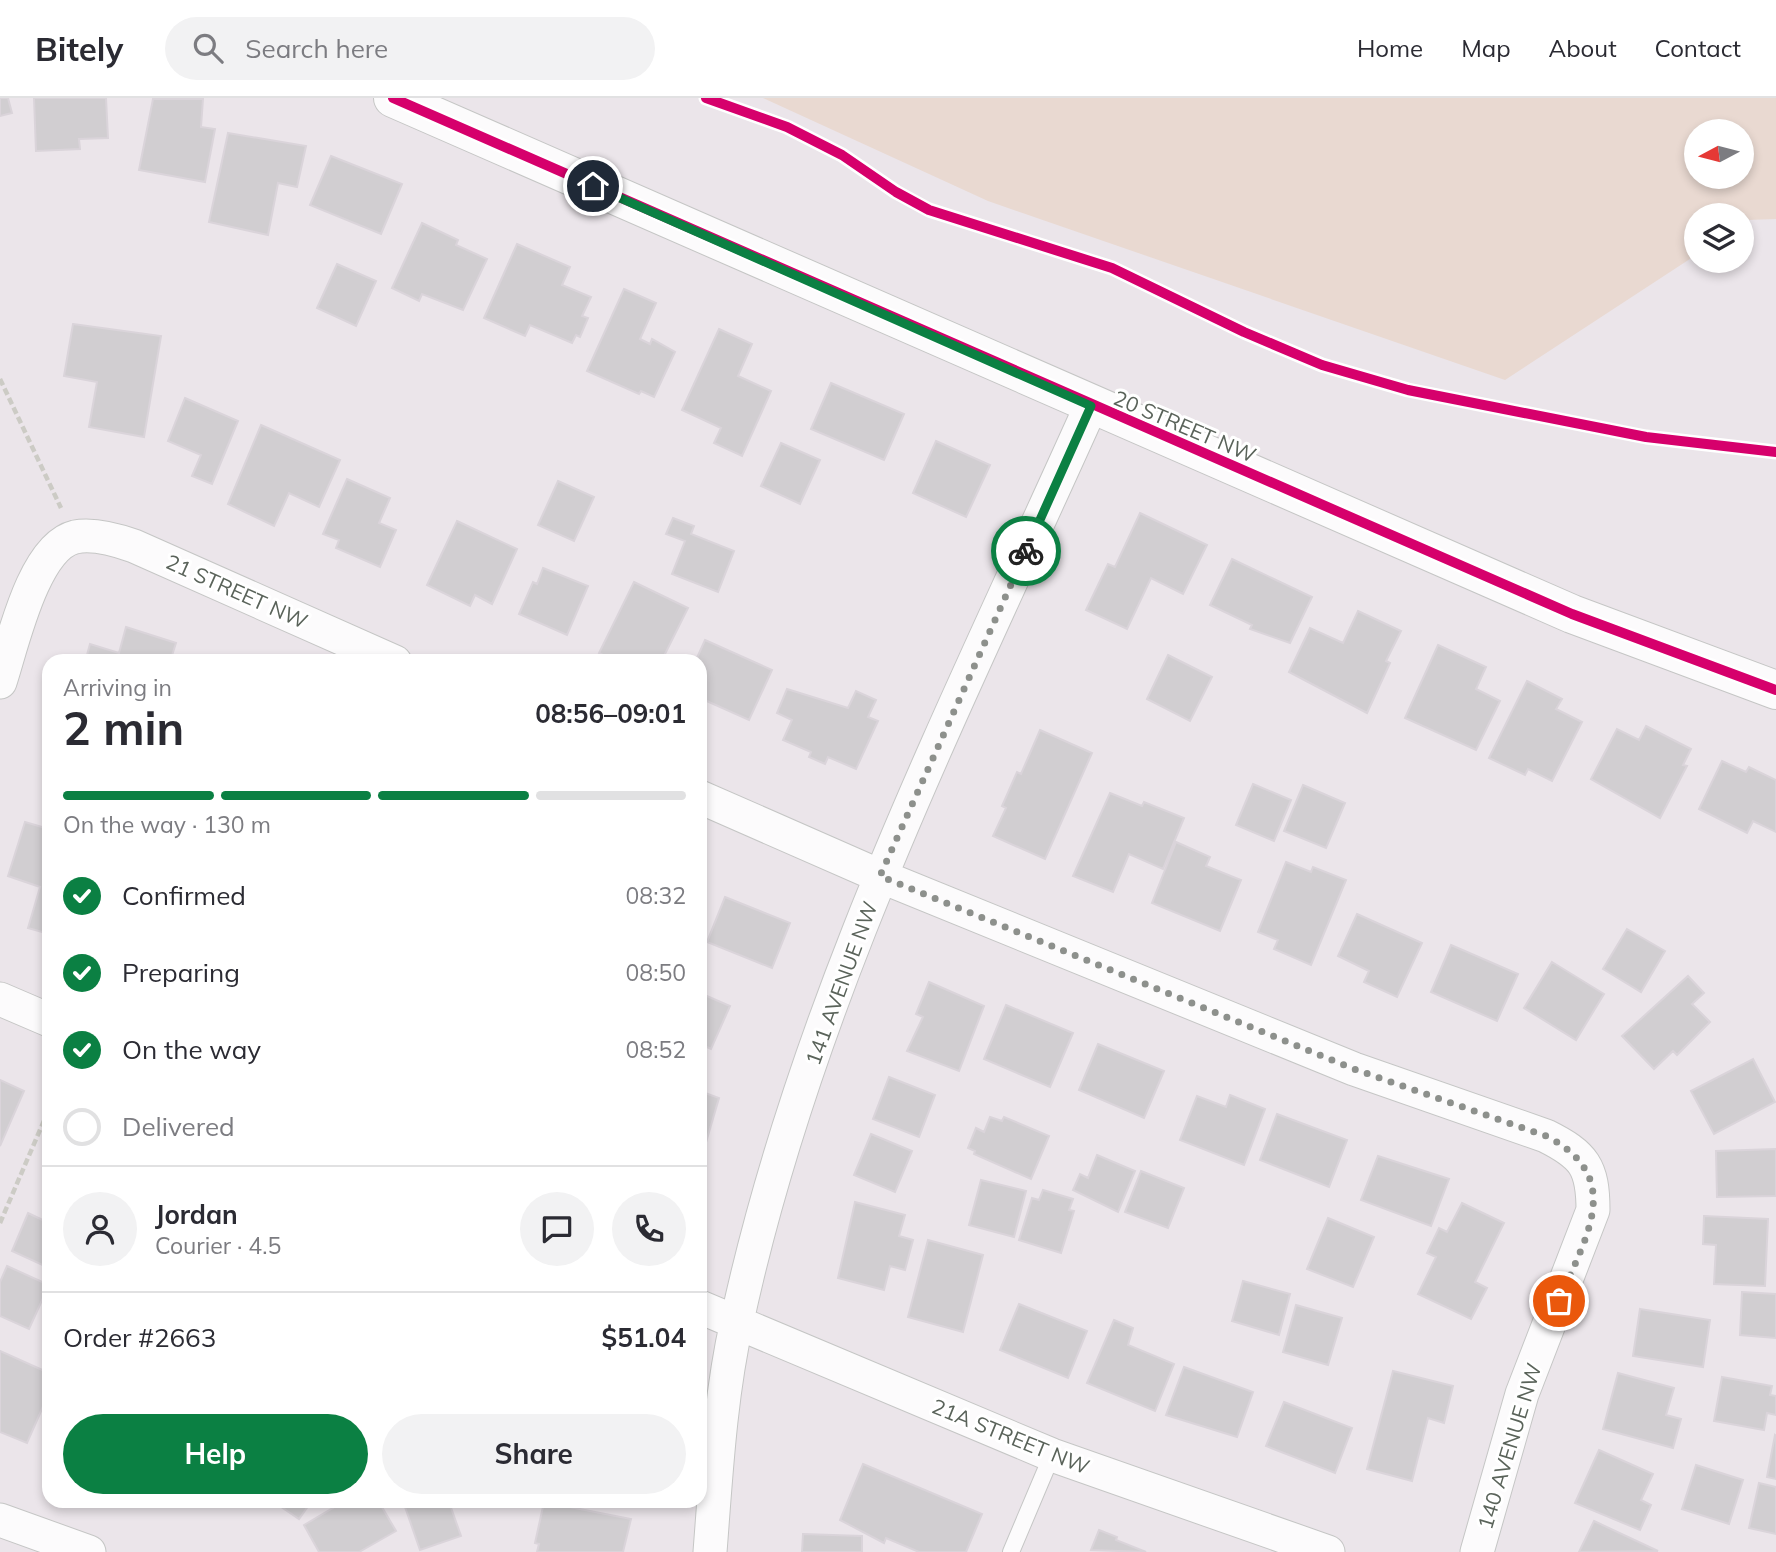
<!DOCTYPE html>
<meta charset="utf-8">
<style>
:root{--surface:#fff;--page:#f2f2f3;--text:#2b2b33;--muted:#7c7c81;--line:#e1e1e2;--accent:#0b8043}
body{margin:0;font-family:Mulish,sans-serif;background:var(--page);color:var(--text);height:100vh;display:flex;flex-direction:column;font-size:26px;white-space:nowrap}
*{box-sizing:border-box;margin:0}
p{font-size:23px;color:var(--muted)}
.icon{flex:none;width:38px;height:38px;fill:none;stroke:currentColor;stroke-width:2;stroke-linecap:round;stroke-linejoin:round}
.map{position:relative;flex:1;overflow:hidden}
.sheet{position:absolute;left:42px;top:556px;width:665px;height:854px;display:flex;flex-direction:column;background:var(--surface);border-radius:21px;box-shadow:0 4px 10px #0003}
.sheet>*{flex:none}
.needle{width:46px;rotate:263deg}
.buttons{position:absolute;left:1684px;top:21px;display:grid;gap:14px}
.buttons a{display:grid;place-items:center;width:70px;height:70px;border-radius:50%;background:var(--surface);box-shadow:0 4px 10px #0003;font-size:35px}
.pin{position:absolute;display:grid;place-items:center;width:60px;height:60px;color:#fff;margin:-30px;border:4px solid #fff;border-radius:50%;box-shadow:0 2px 7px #0007}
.courier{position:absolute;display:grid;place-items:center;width:70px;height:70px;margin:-35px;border:5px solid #0b8043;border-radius:50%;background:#fff;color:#222;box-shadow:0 2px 9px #0007}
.overview em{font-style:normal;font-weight:700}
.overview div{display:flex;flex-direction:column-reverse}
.overview{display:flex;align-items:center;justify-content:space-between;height:119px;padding:0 21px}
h1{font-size:46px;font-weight:700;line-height:52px}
.bar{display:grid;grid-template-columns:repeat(4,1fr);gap:10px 7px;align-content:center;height:84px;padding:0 21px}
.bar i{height:9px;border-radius:5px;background:var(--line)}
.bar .selected{background:var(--accent)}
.bar p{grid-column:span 4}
.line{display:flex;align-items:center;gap:18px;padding:0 21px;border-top:2px solid var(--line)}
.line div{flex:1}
.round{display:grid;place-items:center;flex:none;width:74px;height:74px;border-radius:37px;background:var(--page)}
ol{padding:0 21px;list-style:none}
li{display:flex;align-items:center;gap:21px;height:77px}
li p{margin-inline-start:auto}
li .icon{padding:7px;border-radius:50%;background:var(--accent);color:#fff;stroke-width:4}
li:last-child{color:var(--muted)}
li i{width:38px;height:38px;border:4px solid var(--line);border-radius:50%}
.action{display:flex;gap:14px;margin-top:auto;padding:14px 21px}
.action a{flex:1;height:80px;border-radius:42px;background:var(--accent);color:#fff;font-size:28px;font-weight:700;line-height:80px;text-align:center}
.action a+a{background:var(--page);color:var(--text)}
header{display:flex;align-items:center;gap:42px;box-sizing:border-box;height:98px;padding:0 35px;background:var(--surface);border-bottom:2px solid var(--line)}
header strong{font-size:33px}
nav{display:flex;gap:38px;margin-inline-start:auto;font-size:24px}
.search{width:490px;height:63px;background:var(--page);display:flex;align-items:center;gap:18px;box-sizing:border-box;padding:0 24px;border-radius:38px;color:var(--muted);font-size:26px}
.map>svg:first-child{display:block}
.green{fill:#e9d9d1;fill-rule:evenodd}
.building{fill:#d1ced1;stroke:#dad4da;stroke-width:2}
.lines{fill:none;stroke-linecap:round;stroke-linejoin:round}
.service-casing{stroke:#c5c6c5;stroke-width:18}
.minor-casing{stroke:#c5c6c5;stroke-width:35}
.tertiary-casing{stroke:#c5c6c5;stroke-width:40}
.path{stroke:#cccbc5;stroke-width:4.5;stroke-dasharray:7 3.5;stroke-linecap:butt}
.service{stroke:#fcfbfc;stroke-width:16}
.minor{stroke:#fcfbfc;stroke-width:33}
.tertiary{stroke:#fcfbfc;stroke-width:38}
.cycleway-casing{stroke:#fff;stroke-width:15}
.cycleway{stroke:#d6006c;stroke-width:10}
.done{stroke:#8d908c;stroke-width:7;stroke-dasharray:0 12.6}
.route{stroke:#0b8043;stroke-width:9}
.labels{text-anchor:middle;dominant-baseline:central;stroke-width:6;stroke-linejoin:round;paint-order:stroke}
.street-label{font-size:21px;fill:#5a635a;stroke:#fff}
</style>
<header>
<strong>Bitely</strong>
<div class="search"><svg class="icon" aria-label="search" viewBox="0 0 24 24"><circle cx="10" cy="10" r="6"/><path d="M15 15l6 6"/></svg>Search here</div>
<nav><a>Home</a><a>Map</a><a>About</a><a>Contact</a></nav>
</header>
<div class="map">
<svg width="1776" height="1454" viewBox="0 0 1776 1454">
<rect width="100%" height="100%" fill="#ebe5ea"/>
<path class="green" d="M763 0H1776V121L1747 122 1741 126V117H1696V157L1505 282 988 103ZM1696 33H1741V79H1696Z"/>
<path class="building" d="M0 0H8L12 15 0 18Z
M34 0H106L108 40 79 41 80 51 36 53Z
M153 1H203L201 29 215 31 205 84 139 72Z
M228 35 306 48 297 89 278 85 268 137 209 124Z
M331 58 402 86 381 136 310 107Z
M422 125 458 142 456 147 487 161 463 212 422 196 419 203 392 190Z
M517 146 570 169 562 187 591 199 582 218 588 220 580 239 576 237 572 245 530 227 525 238 484 220Z
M337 166 376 183 356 228 317 210Z
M624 191 656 205 640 241 650 246 652 241 675 254 654 299 641 293 639 296 587 273Z
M73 226 161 238 144 339 89 329 97 284 64 278Z
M719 231 752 246 738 278 771 293 742 358 714 345 721 330 682 312Z
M831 285 904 316 884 362 811 331Z
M185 300 238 323 212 386 192 378 201 357 168 343Z
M261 327 340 362 319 409 289 395 274 428 228 406Z
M936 343 990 367 966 419 913 395Z
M781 345 820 362 800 406 761 388Z
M347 381 390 400 379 425 396 432 380 469 336 450 339 442 323 436Z
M558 383 594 399 574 443 538 427Z
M1140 415 1207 447 1183 496 1151 480 1127 531 1086 512 1108 466 1115 469Z
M673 420 694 428 691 436 734 453 718 494 672 476 685 443 666 436Z
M457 423 517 451 492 506 475 497 470 508 427 487Z
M1232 461 1312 499 1290 545 1250 531 1252 527 1210 507Z
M543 470 588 488 567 537 519 516 533 484 537 486Z
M634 484 688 510 661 564H616L599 555Z
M1358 513 1401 533 1386 563 1390 565 1367 615 1289 574 1310 530 1343 545Z
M126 529 176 545 170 564H85L90 546 119 555Z
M705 542 772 572 749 622 700 600V564H695Z
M1438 547 1486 569 1476 591 1500 603 1476 652 1405 620Z
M1168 557 1212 579 1190 623 1147 601Z
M1527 583 1562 601 1556 611 1582 624 1552 683 1528 671 1525 677 1489 660Z
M787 591 848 610 856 593 876 602 868 619 878 623 856 671 828 659 825 666 809 659 811 654 783 642 792 622 777 615Z
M1646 628 1691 651 1683 667 1687 668 1660 720 1591 681 1617 631 1639 642Z
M1040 632 1092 655 1045 761 993 738 1006 710 1002 708 1017 674 1021 676Z
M1722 663 1746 674 1749 669 1776 682V734L1753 723 1747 735 1699 711Z
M1253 686 1291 702 1274 743 1236 727Z
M1303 687 1345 705 1326 750 1284 733Z
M1110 695 1142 708 1144 704 1184 720 1163 771 1129 756 1113 794 1073 778Z
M25 724 49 731V836L28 830 40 789 8 778Z
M1176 744 1210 759 1206 768 1241 782 1220 833 1152 805Z
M1286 764 1311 774 1313 769 1346 782 1311 867 1274 851 1278 842 1258 834Z
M725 799 790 825 772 870 707 844Z
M1357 816 1422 845 1397 899 1364 884 1369 873 1338 858Z
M1627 831 1665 853 1641 894 1603 871Z
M1451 847 1518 876 1497 923 1431 894Z
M1552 864 1604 896 1576 942 1524 910Z
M1688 878 1704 895 1692 906 1710 924 1677 957 1673 953 1654 971 1622 938Z
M929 884 984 908 959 973 907 953 923 919 916 916Z
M700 895 730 908 711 951 700 946Z
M1006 907 1073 935 1050 989 984 961Z
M1098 946 1164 973 1144 1020 1079 992Z
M1753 961 1775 1004 1714 1036 1691 993Z
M889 979 935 997 919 1039 873 1021Z
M0 982 24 993 0 1048Z
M700 993 719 1000 700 1065Z
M1230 997 1265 1011 1244 1067 1180 1042 1197 998 1226 1009Z
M1277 1016 1347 1042 1329 1089 1260 1062Z
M990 1019 1002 1023 1004 1019 1049 1038 1031 1081 974 1056 975 1053 968 1050 976 1030 984 1034Z
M871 1036 912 1053 895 1094 854 1077Z
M1776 1051V1098L1717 1099 1716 1053Z
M1097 1057 1135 1073 1118 1114 1073 1092 1080 1076 1088 1080Z
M1378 1058 1449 1081 1431 1128 1361 1102Z
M1141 1073 1184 1090 1168 1130 1125 1114Z
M981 1082 1026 1093 1014 1139 969 1127Z
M1043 1092 1073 1101 1069 1112 1074 1113 1061 1155 1019 1142 1032 1100 1039 1102Z
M855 1104 905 1117 899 1138 913 1142 905 1172 890 1168 884 1192 838 1180Z
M1462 1105 1504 1125 1475 1184 1487 1190 1471 1221 1418 1196 1436 1159 1427 1155 1439 1130 1447 1134Z
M28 1115 49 1125V1170L12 1153Z
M1704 1118 1768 1121 1765 1188 1714 1186 1716 1147 1703 1146Z
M1328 1120 1374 1139 1353 1189 1307 1171Z
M928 1142 983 1157 963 1234 908 1219Z
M7 1168 49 1187 29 1231 0 1218V1184Z
M1243 1183 1290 1196 1279 1237 1232 1223Z
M1742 1194 1776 1196V1240L1740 1237Z
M1019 1206 1087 1233 1068 1280 1000 1252Z
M1296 1207 1342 1220 1328 1267 1283 1254Z
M1640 1211 1710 1222 1703 1269 1633 1258Z
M1114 1222 1133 1230 1128 1247 1174 1266 1155 1313 1087 1285Z
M0 1253 49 1275V1295L27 1345 0 1334Z
M1184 1269 1253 1294 1237 1339 1166 1317Z
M1393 1273 1453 1288 1444 1325 1428 1320 1412 1383 1367 1371Z
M1618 1275 1674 1290 1666 1317 1681 1321 1673 1350 1603 1331Z
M1722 1279 1772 1288 1770 1297 1776 1298V1317L1767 1315 1764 1332 1714 1323Z
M1284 1304 1352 1330 1335 1375 1266 1348Z
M1775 1337 1776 1338V1381L1767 1379Z
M1599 1352 1653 1376 1641 1402 1651 1407 1640 1432 1575 1405Z
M863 1366 982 1416 966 1454H919L886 1440 884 1445 840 1422Z
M1696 1367 1743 1382 1729 1426 1682 1411Z
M1759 1385 1776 1389V1436L1749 1430Z
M274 1404H311L299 1421Z
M334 1404H379L396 1433 359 1454H319L304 1427 336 1408Z
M420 1404H449L461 1438 420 1452 405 1409Z
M544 1404 631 1421 623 1454H537L539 1446 535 1445Z
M1594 1423 1658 1453 1579 1454Z
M1099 1432 1117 1439 1116 1442 1146 1454 1091 1452Z
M803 1436 862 1438V1454H802Z"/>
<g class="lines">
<g class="service-casing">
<path id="service" d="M1011 1454 1052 1357"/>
</g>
<g class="minor-casing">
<path id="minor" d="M0 584C12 548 33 449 75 439 94 435 117 442 134 448L395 564
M700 699 880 778 1354 971 1546 1038C1584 1057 1593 1069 1593 1112L1522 1296 1477 1454
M0 901 49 922
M700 1209 1052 1357 1328 1454
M0 1422 89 1454
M710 1454C716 1377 720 1299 737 1223 806 902 958 605 1091 308"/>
</g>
<g class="tertiary-casing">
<path id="tertiary" d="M393 0 1572 516 1776 592"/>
</g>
<path class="path" d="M0 281 61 410
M0 1125 49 1011"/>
<use href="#service" class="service"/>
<use href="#minor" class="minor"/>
<use href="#tertiary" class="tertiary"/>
<g class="cycleway-casing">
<path id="cycleway" d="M393 0 1572 516 1776 592
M706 0 787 29 842 57 896 94 929 112 1112 170 1244 234 1322 267 1408 292 1646 339 1776 354"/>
</g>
<use href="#cycleway" class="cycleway"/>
</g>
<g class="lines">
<path class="done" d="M1026 453 880 778 1354 971 1546 1038C1627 1080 1585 1139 1559 1203"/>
<path class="route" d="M593 88 1091 308 1026 453"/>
</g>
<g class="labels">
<g class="street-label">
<text transform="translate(1185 328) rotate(23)">20 STREET NW</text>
<text transform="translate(237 493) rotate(24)">21 STREET NW</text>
<text transform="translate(841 885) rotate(-70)">141 AVENUE NW</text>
<text transform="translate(1011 1338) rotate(22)">21A STREET NW</text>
<text transform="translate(1509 1348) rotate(-73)">140 AVENUE NW</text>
</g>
</g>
</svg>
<div class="buttons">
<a><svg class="needle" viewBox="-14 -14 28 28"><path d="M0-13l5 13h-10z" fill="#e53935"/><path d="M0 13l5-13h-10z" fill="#7c7c81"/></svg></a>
<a><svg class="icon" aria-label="layers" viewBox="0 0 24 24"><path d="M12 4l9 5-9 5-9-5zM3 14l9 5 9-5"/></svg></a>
</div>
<div class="pin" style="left:1559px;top:1203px;background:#ea580c"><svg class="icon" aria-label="bag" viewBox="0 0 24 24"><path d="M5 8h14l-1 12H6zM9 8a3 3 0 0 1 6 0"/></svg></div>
<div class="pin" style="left:593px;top:88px;background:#1f2937"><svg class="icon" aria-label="home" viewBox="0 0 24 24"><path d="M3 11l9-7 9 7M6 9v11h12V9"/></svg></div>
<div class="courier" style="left:1026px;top:453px"><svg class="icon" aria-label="bike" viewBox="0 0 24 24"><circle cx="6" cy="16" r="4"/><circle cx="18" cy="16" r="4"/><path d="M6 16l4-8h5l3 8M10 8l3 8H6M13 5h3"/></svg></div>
<section class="sheet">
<div class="overview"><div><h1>2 min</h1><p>Arriving in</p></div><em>08:56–09:01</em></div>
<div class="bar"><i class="selected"></i><i class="selected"></i><i class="selected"></i><i></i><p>On the way · 130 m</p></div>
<ol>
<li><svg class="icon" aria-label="check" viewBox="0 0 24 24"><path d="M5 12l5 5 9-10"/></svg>Confirmed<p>08:32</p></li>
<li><svg class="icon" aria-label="check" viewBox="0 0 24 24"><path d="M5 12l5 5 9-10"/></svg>Preparing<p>08:50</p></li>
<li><svg class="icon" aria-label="check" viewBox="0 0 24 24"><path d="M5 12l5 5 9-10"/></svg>On the way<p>08:52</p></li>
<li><i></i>Delivered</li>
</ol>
<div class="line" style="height:126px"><a class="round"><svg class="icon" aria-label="person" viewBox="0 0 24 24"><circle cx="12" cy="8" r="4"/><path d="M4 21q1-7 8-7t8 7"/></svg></a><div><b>Jordan</b><p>Courier · 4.5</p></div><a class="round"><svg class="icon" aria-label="chat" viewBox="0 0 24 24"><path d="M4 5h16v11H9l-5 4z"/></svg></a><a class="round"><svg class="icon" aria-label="phone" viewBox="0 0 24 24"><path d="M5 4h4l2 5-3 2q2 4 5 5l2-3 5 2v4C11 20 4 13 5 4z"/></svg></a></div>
<div class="line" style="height:91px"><div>Order #2663</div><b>$51.04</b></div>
<div class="action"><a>Help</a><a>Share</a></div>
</section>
</div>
